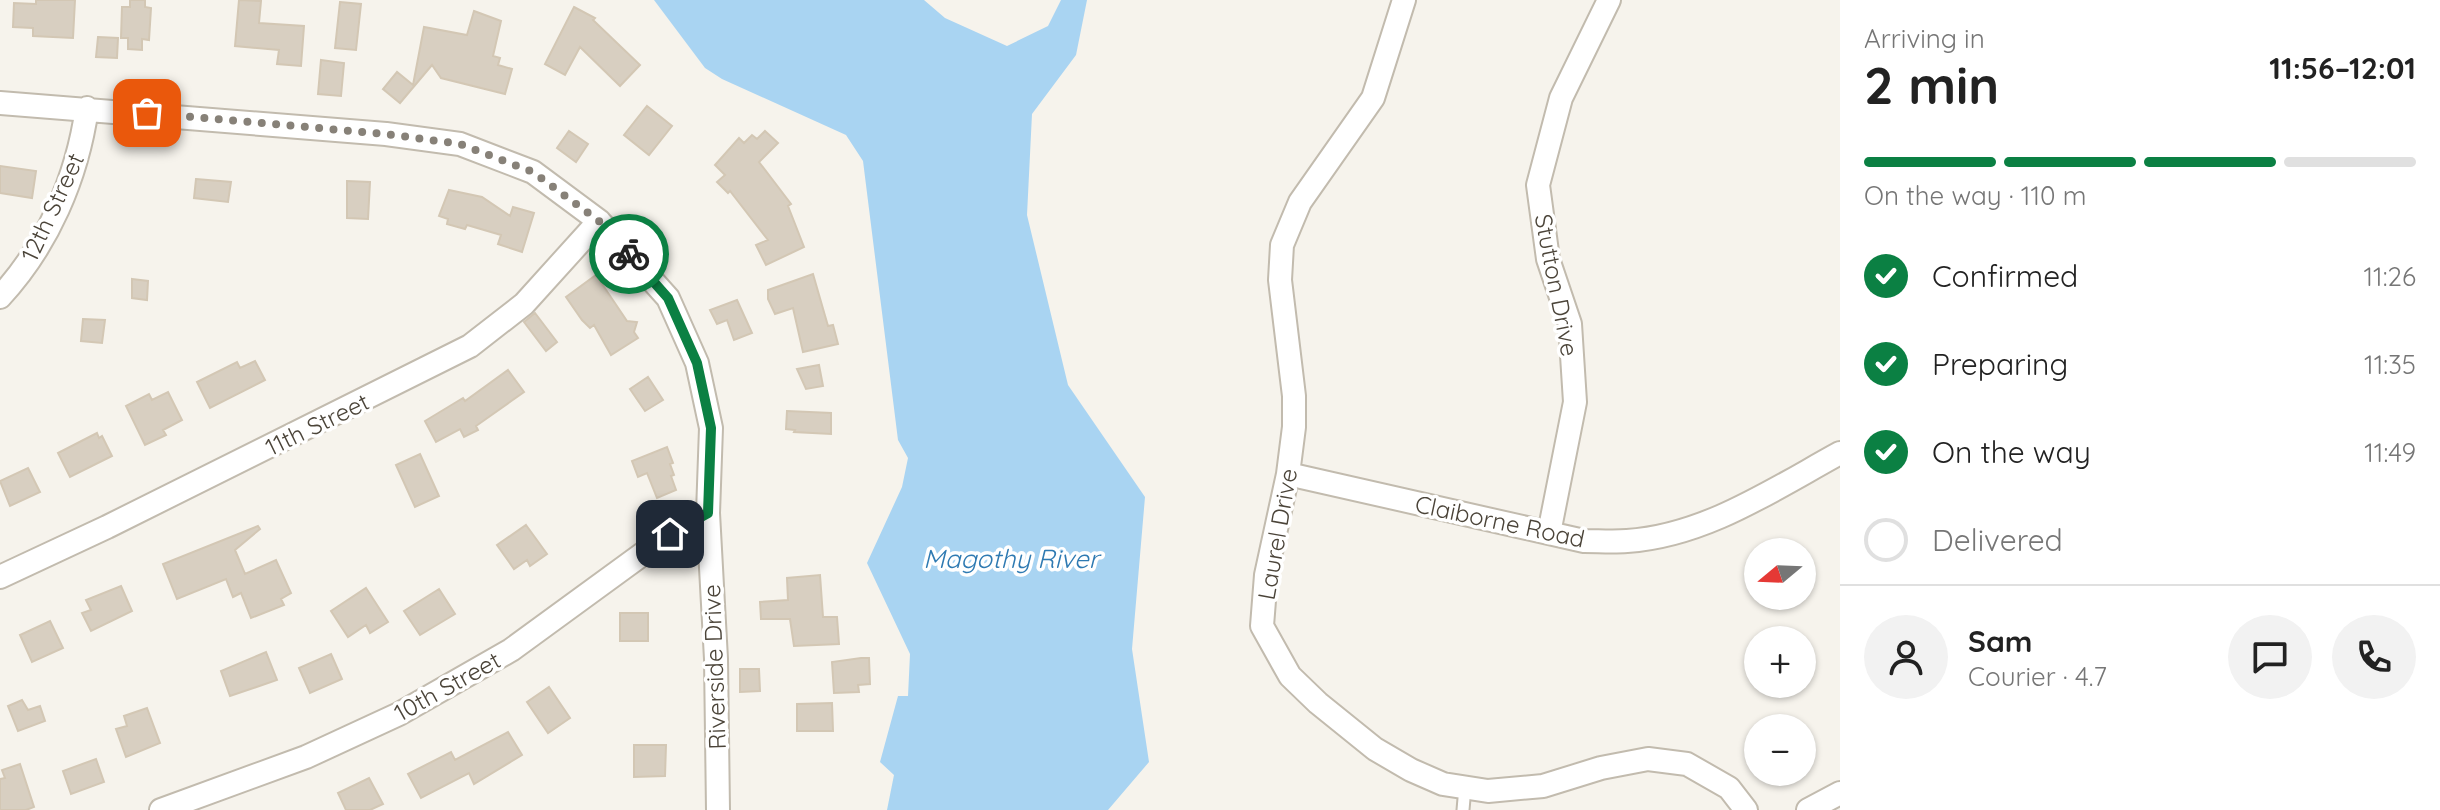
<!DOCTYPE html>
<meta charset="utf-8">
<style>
:root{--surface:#fff;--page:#f2f2f2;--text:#222;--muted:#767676;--line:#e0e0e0;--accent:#0b8043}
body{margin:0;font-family:Quicksand,sans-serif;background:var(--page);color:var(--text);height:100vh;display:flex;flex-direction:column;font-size:30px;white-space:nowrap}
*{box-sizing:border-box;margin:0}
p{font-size:26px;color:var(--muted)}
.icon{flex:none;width:44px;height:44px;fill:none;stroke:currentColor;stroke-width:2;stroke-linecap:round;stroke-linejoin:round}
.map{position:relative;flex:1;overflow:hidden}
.drawer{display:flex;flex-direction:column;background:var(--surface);width:600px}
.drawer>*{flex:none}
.needle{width:52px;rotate:251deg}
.controls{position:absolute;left:1744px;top:538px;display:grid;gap:16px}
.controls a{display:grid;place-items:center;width:72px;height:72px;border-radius:50%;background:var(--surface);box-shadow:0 2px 6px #0004;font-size:40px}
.pin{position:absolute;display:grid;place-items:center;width:68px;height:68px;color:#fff;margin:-34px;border-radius:16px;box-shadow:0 4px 12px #0006}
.courier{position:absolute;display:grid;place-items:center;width:80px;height:80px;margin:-40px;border:6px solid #0b8043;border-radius:50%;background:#fff;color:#222;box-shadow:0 2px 10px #0007}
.overview em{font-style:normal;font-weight:700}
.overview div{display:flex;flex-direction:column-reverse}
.overview{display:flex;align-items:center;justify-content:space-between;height:136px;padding:0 24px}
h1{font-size:52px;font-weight:700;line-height:60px}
.bar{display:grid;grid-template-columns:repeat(4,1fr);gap:12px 8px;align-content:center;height:96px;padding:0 24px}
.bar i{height:10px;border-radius:6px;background:var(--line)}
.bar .current{background:var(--accent)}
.bar p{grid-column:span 4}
.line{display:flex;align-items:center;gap:20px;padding:0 24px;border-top:2px solid var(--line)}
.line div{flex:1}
.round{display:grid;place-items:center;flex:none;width:84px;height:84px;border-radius:42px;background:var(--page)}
ol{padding:0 24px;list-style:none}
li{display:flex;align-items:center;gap:24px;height:88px}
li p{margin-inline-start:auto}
li .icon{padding:8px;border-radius:50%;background:var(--accent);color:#fff;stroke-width:4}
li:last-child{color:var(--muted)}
li i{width:44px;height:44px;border:4px solid var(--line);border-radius:50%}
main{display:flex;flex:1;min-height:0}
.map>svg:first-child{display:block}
.water{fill:#a9d4f2}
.building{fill:#d8cfc1;stroke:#d3c7b4;stroke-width:2}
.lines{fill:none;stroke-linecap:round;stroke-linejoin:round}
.service-casing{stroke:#c2bbae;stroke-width:15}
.minor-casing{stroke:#c2bbae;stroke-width:26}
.service{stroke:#fff;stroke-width:11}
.minor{stroke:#fff;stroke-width:22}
.done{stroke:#878178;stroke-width:8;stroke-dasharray:0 14.4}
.route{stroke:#0b8043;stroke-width:10}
.labels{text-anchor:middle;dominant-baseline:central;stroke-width:7;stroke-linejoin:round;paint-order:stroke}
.street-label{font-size:24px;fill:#4b4439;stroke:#fff}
.water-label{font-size:26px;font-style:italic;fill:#2e7ab2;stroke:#fff}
</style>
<main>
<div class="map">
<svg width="1840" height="810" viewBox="0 0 1840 810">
<rect width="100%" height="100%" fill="#f6f3ec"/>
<path class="water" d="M654 0H924L945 18 1007 46 1048 26 1061 0H1087L1076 55 1032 114 1027 215 1068 385 1145 497 1132 649 1149 762 1108 810H887L894 775 880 762 898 696H908L910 654 867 563 902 487 908 458 898 440 863 161 846 135 722 79 705 68Z"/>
<path class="building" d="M36 0H75L73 38 33 36V28L13 27 14 3 36 4Z
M130 0H145V7L151 8 149 40 142 39V50L128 49V38H121L122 7H130Z
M239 0 261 1 259 23 304 26 301 66 277 64 279 50 235 46Z
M340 2 361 4 356 50 335 48Z
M574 7 595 18 593 20 640 65 620 86 580 47 565 75 545 64Z
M474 11 501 21 493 56 500 58 498 65 512 69 505 94 441 78 432 65 400 103 383 89 397 72 413 85 424 27 467 35Z
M98 37 118 38 117 58 96 57Z
M321 60 344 63 341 96 318 94Z
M647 106 672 126 649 155 624 135Z
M569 131 588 144 576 162 557 148Z
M765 131 778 143 759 162 791 204 788 206 804 247 766 265 756 245 768 240 730 191 728 193 717 182 725 175 715 165 739 138 744 143 752 135 757 139Z
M0 166 36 171 32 198 0 193Z
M196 179 231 182 228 202 194 198Z
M347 181 370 182 368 219 347 218Z
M449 190 482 197 510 216 513 207 534 213 522 252 498 244 501 235 467 225 465 229 447 224 448 219 439 216Z
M813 274 828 326 833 325 838 344 803 352 793 308 775 314 768 299V290Z
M596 275 627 321 637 322 634 332 638 338 611 355 594 325 590 328 582 320 566 297Z
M132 279 148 281 147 300 132 298Z
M737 300 752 333 734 340 727 320 717 324 710 310Z
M535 313 557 342 546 351 524 322Z
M83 319 105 320 102 343 81 341Z
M255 361 265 380 210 408 197 382 237 362 240 368Z
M819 365 823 386 806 389 797 369Z
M508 370 524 392 476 426 478 430 464 437 460 429 436 442 425 421 463 398 465 401Z
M648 377 663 400 645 411 630 389Z
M168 392 182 420 163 430 166 435 145 445 126 406 149 394 152 400Z
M787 411 831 413V434L794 432 795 430 786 429Z
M97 433 99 438 102 436 112 456 70 477 58 453Z
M667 447 673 463 670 464 674 475 671 476 676 490 657 498 647 473 638 477 632 461Z
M420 454 439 496 415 507 396 465Z
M28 468 40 492 10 506 0 481Z
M526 525 547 554 530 566 527 560 514 569 497 545Z
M258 526 260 529 235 550 245 574 276 560 291 593 281 599 284 605 251 618 241 593 233 597 226 579 177 599 163 564Z
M820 575 823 617H837L839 644 794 646 790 619H761L760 602 788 600 787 578Z
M121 586 132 611 91 631 82 613 91 610 86 600Z
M366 588 388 622 370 633 366 625 348 637 331 611Z
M439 589 455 614 420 635 404 611Z
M620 613H648V641H620Z
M50 621 63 648 32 662 20 635Z
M266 652 277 680 230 696 221 671Z
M331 654 342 679 310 693 299 668Z
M861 658H869L870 684 858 685 859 692 834 693 832 662Z
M740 669H759L760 691 740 692Z
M549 687 570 718 548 733 527 702Z
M22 700 28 710 40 706 45 721 18 731 8 706Z
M832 703 833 731H797V704Z
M147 708 160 743 126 757 116 729 127 726 124 716Z
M508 732 522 755 474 784 469 773 421 798 408 774 451 752 455 760Z
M634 745H666L665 776 634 777Z
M96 759 104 782 71 794 63 771Z
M20 764 34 807 26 810H0V779L5 778 2 770Z
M369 778 383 804 370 810H346L338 793Z"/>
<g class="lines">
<g class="service-casing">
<path id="service" d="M1463 810 1465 787"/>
</g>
<g class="minor-casing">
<path id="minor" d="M1404 0 1373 98 1300 202 1282 245 1280 280 1294 396V427L1288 474 1266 575 1262 626 1290 676 1318 703 1375 749 1411 770 1443 784 1488 791 1543 786 1601 768 1648 759 1687 764 1729 788 1746 810
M0 103 386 134 460 144 533 172 599 221 668 298 697 363 711 428 708 513 716 659 718 810
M0 297C48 245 77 178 87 108
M1288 474 1584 541C1598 541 1613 542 1627 541 1705 536 1774 489 1840 453
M1549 533 1575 402 1570 324 1548 259 1538 185 1561 98 1609 0
M0 577 107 527 470 346 524 304 599 221
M161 810 306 757 399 714 511 650 670 534 708 513
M1808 810 1840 793"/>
</g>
<use href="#service" class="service"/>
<use href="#minor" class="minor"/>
</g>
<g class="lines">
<path class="done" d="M147 113 386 134 460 144 533 172 599 221 629 254"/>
<path class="route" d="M629 254 668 298 697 363 711 428 708 513 670 534"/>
</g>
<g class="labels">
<g class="street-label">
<text transform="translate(52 207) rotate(-65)">12th Street</text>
<text transform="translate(1557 285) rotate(79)">Stutton Drive</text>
<text transform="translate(317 424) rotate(-26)">11th Street</text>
<text transform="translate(1500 521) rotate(12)">Claiborne Road</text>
<text transform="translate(1277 534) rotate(-80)">Laurel Drive</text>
<text transform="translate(714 667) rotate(-92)">Riverside Drive</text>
<text transform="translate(447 686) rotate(-29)">10th Street</text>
</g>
<g class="water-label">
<text x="1011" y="558">Magothy River</text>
</g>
</g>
</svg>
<div class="controls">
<a><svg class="needle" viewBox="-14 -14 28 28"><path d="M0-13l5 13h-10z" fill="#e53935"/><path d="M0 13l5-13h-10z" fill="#767676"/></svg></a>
<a>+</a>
<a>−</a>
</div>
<div class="pin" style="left:147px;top:113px;background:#ea580c"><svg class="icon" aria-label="bag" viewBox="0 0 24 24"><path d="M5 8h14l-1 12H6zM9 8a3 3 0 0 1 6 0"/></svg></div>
<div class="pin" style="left:670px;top:534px;background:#1f2937"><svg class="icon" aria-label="home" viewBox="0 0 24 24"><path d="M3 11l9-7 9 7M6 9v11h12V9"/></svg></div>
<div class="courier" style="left:629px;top:254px"><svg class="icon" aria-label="bike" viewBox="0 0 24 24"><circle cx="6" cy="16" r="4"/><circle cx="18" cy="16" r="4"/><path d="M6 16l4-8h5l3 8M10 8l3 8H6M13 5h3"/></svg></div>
</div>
<section class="drawer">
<div class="overview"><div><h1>2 min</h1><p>Arriving in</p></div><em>11:56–12:01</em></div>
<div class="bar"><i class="current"></i><i class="current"></i><i class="current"></i><i></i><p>On the way · 110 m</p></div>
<ol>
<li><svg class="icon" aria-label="check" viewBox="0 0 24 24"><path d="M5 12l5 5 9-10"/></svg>Confirmed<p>11:26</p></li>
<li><svg class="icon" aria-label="check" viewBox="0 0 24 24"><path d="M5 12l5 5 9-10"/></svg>Preparing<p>11:35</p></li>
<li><svg class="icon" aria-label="check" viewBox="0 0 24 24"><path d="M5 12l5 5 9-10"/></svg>On the way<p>11:49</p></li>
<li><i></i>Delivered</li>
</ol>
<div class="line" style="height:144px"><a class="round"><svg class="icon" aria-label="person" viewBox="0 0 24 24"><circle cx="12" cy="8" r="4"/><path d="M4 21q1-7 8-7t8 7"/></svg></a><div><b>Sam</b><p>Courier · 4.7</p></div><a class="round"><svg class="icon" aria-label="chat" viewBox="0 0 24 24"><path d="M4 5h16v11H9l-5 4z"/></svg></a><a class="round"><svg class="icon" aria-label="phone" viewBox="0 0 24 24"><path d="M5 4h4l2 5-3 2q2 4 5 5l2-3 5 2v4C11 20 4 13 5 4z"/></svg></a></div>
</section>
</main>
